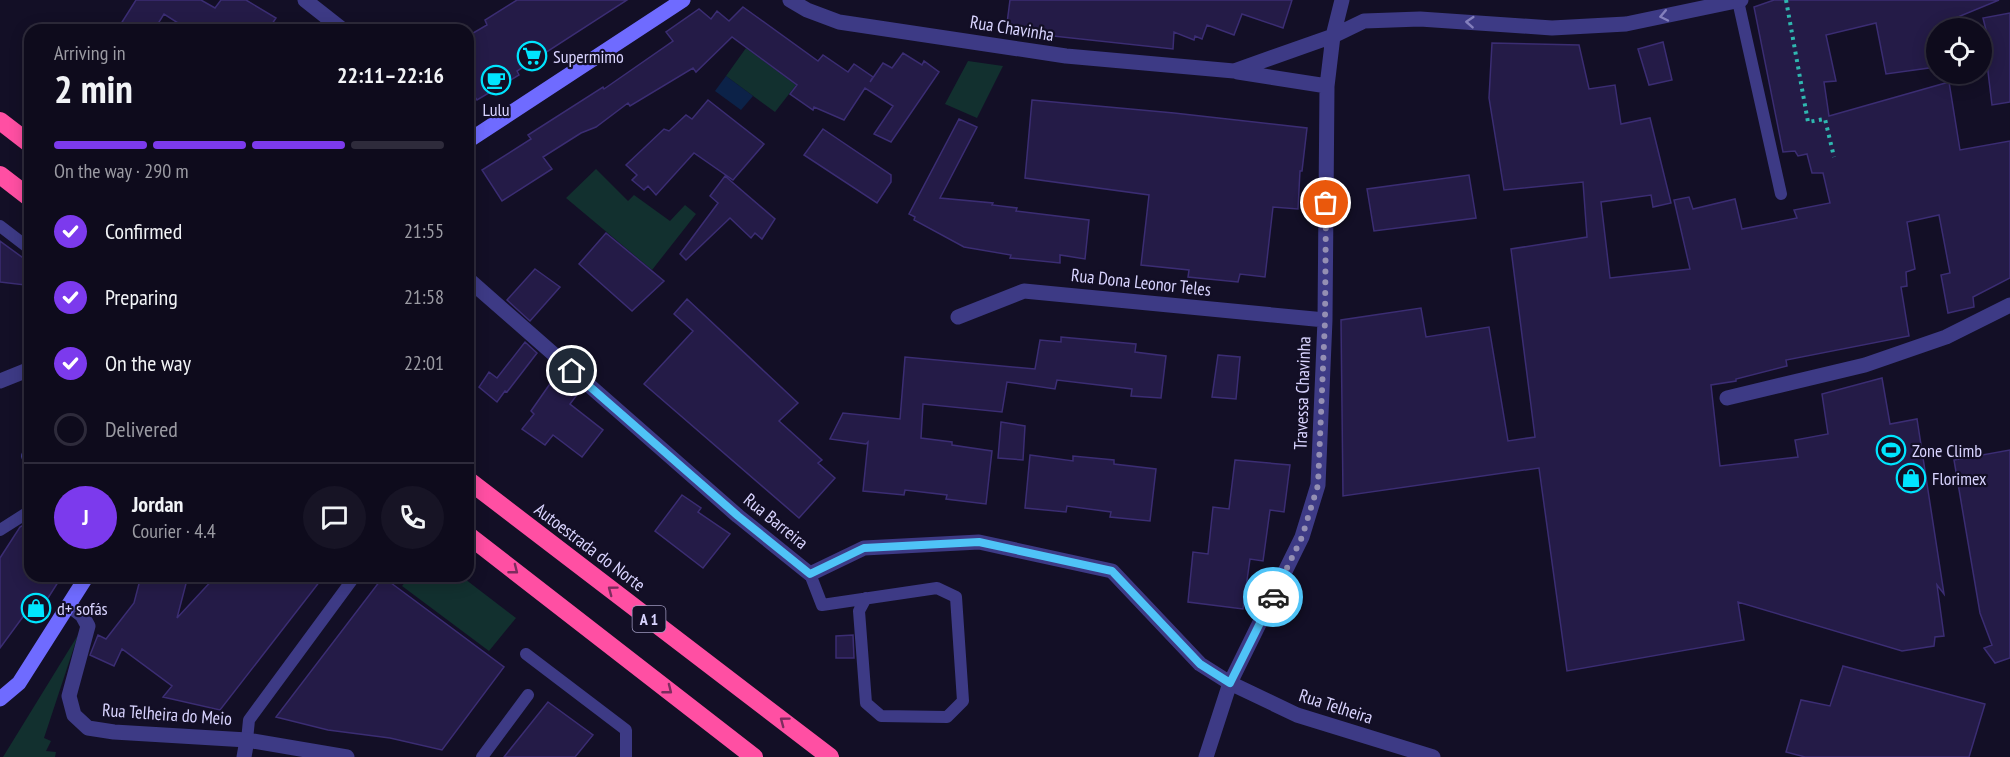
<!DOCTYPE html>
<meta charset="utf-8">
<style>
:root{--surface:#0e0b1c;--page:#171425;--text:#f1f3f6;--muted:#9b9ba3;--line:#2e2b3b;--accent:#7c3aed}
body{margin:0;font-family:"PT Sans Narrow",sans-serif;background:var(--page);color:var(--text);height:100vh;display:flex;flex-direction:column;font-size:22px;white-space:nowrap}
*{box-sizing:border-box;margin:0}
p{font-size:20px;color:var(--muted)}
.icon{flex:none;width:33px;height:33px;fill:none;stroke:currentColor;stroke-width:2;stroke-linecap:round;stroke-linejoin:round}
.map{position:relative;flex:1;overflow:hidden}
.sheet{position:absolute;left:24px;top:24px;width:450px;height:558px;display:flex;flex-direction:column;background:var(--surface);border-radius:18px;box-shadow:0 3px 15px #0003,0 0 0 2px var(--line)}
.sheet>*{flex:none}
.controls{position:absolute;left:1926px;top:18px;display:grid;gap:12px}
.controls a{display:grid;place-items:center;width:66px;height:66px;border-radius:50%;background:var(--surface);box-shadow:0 3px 15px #0003,0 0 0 2px var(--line);font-size:30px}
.pin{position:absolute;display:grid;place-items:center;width:51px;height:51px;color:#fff;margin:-26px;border:3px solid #fff;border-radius:50%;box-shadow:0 2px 6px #0007}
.courier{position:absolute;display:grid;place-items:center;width:60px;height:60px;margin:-30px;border:4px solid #4fc3f7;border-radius:50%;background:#fff;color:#222;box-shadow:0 2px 8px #0007}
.summary em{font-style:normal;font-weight:600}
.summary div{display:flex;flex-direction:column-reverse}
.summary{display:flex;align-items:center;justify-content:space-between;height:102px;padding:0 30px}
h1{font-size:39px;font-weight:600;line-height:45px}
.bar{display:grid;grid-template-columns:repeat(4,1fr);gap:9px 6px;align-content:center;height:72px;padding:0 30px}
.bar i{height:8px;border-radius:4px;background:var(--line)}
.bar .current{background:var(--accent)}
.bar p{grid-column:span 4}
.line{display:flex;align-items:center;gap:15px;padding:0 30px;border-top:2px solid var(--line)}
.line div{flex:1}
.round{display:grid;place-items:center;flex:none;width:63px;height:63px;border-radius:32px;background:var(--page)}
ol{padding:0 30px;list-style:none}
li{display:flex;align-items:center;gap:18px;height:66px}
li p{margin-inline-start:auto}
li .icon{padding:6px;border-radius:50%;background:var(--accent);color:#fff;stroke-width:4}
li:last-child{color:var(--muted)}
li i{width:33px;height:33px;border:3px solid var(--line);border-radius:50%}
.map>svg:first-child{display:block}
.green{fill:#12302f}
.water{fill:#0c2248}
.building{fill:#241b47;stroke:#3b2d73;stroke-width:1.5}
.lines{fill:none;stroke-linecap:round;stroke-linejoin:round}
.path{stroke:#2fb8b0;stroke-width:4;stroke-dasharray:3 4.5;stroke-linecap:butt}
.service{stroke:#3d3a85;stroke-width:12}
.minor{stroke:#3d3a85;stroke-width:15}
.secondary{stroke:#6f6bff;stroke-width:15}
.motorway{stroke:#ff4fa3;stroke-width:18}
.oneway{stroke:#837fbc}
.oneway2{stroke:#7d2c5e}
.done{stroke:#948fb3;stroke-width:6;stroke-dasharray:0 10.8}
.route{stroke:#4fc3f7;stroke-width:8}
.labels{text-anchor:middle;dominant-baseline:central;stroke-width:4.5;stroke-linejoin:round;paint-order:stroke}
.shield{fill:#130f26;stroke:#9e99be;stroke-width:1.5}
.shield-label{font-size:16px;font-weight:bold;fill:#d9d4ff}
.street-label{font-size:18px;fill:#d9d4ff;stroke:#130f26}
.poi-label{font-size:18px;fill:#d9d4ff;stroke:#130f26;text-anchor:start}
</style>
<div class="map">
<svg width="2010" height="757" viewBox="0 0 2010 757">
<rect width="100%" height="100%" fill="#130f26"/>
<path class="green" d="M746 48 796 85 775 112 726 76Z
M968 61 1003 66 977 118 945 104Z
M596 169 628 201 634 195 670 221 685 205 696 214 652 270 566 198Z
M410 576H461L516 618 489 651 402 586Z
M78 635 44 738 51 741 46 751 56 752 55 757H3Z"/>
<path class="water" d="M726 76 753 96 741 110 715 91Z"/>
<path class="building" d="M136 0H201L215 8 221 0H246L276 18 268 30H189L164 14 154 30H117Z
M517 0H627L517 71 519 75 477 100 468 87V36L487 25 485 20Z
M1010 0H1292L1283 28 1242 14 1234 35 1207 25 1202 39 1195 36 1194 40 1174 32 1173 49 1006 31Z
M1774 0H1999L1936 26V67L1886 74 1876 23 1826 35 1836 81 1824 82 1829 116 1949 82 1960 150 2010 141V278L1973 297 1974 307 1948 313 1941 275 1950 273 1939 215 1907 222 1915 269 1906 272 1907 286 1901 287 1909 336 1786 360 1787 366 1736 379V381L1711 385 1720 466 1798 457 1795 440 1828 434 1822 394 1882 378 1890 424 1917 419 1944 594 1937 585 1944 636 1935 637 1934 646 1902 651 1738 602 1744 640 1567 671 1539 468 1343 496 1341 320 1421 308 1426 337 1489 327 1508 441 1535 437 1511 249 1587 237 1583 182 1504 190 1489 98 1492 43 1579 45 1589 89 1615 85 1621 124 1650 118 1671 203 1653 207 1651 195 1601 202 1610 278 1690 269 1674 200 1689 197 1693 209 1735 199 1742 229 1797 218 1794 210 1830 203 1823 173H1812L1807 154 1798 156 1795 151 1783 152 1754 7Z
M743 7 818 61 823 55 848 72 854 64 873 77 870 82 883 63 892 68 903 53 922 65 924 61 939 72 891 142 874 134 893 106 865 88 844 120 814 107 813 110 790 94 797 85 732 37 696 72 693 68 630 106 628 103 596 127 581 133 543 157 552 169 502 201 482 170 531 139 528 135 603 87 604 89 673 41 666 32 699 9 711 19 717 11 729 21Z
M2010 13V102L1992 105 1985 47 1990 46 1983 18Z
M1663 42 1672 80 1649 85 1638 49Z
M708 100 764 144 733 180 694 153 656 195 648 186 644 190 632 180 637 175 626 165 664 129 669 131 686 115 692 119Z
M1032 100 1174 113 1307 128 1302 171H1300L1298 209 1273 207 1265 277 1240 274 1238 282 1188 277 1189 270 1141 265 1149 195 1025 178Z
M959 119 977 127 940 198 993 203 992 205 1017 208 1016 211 1089 220 1085 259 1060 255V263L1010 258 1011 255 964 247 914 220 915 217 909 214Z
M823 129 891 175V182L877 203 804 155Z
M1469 175 1476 218 1374 231 1367 189Z
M725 176 775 219 762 239 755 233 751 238 730 218 686 260 680 254 718 203 710 196Z
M606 233 664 281 632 311 579 264Z
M0 241 30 263V269L25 276V285L0 282Z
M535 269 560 287 530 321 507 300Z
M687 299 798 403 779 421 822 460 818 463 835 478 799 518 644 384 693 331 674 314Z
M1061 337 1136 344 1135 352 1166 356 1161 398 1131 396 1132 389 1057 380 1055 389 1007 382 1002 412 923 404 921 438 952 442V445L992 451 986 504 946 499 947 495 905 490 904 495 863 491 868 442 866 444 830 439 843 413 900 419 905 357 1035 369 1040 340 1061 342Z
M525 342 537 353 507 392 505 391 497 402 479 387 489 372 497 378Z
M1218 355 1240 357 1236 399 1212 397Z
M552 381 557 386 559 382 576 396 570 404 603 430 582 457 553 435 545 445 522 429 534 414 531 411Z
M1001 422 1025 426 1023 460 998 458Z
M2010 450V658L1995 663 1984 648 1992 645 1980 613 1954 460Z
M1030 455 1073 461V456L1114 460V464L1156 469 1150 521 1110 517 1111 512 1067 506 1066 512 1025 508Z
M1235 460 1290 465 1284 512 1270 510 1263 561 1250 559 1243 609 1188 602 1193 552 1208 554 1213 507 1229 509Z
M682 495 701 508 698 512 730 534 703 568 655 531Z
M30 521V576H62L34 620 25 614 0 648V558L20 527Z
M141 576H188L177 618 216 576H324L220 710 163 697 172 686 122 649 114 666 90 655 98 635 106 639 134 603Z
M383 577 504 667 442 750 390 738 328 730 276 717Z
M853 635 854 658H836V636Z
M1843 666 1985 704 1969 757H1805L1786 752 1801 700 1830 706Z
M548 702 593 735 575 757H504Z"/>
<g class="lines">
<path class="path" d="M1786 0 1808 122 1825 119 1834 157"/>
<path class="service" d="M1738 1 1781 194
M0 226 30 249
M30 450 27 456 30 462
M0 530 30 511
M810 574 822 605 937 588 956 597 963 701 947 717 881 716 866 703 859 611 866 598
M526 654 626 730V757
M247 740 249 720 355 576
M482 757 528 695"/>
<path class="minor" d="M305 0 343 30
M790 0 807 10 839 22 1066 56 1234 71 1333 36 1364 21 1420 19 1552 28 1626 24 1741 0
M1238 72 1327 86
M468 279 738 516 810 574 864 548 979 542 1112 571 1200 664 1230 683 1297 715 1433 757
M958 317 1024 291 1325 320
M0 381 30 369
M1727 398 1865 365 1946 337 2010 305
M69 605 82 615 88 626 69 696 74 715 88 728 114 732 247 740 347 757
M244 757 247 740
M1206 757 1230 683 1302 537 1318 485 1325 320 1327 86 1333 36 1342 0"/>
<path class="secondary" d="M468 141 683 0
M0 699 19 683 87 576"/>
<path class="motorway" d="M0 121 30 144
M0 175 30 198
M468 480 830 757
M468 535 754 757"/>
</g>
<defs><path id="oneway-chevron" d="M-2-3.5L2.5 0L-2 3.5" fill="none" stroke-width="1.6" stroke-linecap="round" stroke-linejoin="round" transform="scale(1.5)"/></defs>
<g class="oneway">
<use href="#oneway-chevron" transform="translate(1664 16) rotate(168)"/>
<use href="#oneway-chevron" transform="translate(1470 22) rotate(-176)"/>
</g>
<g class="oneway2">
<use href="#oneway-chevron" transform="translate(514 570) rotate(38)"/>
<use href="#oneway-chevron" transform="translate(612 590) rotate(-143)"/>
<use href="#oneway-chevron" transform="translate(668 690) rotate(38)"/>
<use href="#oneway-chevron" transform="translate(784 721) rotate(-143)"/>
</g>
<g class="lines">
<path class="done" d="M1273 597 1302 537 1318 485 1325 320 1326 203"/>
<path class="route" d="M572 371 738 516 810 574 864 548 979 542 1112 571 1200 664 1230 683 1273 597"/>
</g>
<defs>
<g id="supermarket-ring" transform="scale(1.5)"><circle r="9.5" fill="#130f26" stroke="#00e5ff" stroke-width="1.5"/><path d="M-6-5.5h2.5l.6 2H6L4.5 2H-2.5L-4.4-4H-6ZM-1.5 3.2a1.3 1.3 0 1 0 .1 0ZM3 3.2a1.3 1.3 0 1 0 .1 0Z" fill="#00e5ff"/></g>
<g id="cafe-ring" transform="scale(1.5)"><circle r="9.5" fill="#130f26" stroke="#00e5ff" stroke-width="1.5"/><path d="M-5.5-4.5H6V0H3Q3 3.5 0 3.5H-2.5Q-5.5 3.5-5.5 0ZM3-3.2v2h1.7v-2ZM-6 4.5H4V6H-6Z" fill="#00e5ff"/></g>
<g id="stadium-ring" transform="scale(1.5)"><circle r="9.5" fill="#130f26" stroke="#00e5ff" stroke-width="1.5"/><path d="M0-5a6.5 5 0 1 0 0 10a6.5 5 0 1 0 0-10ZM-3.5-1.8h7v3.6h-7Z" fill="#00e5ff"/></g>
<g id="shop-ring" transform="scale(1.5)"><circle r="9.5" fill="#130f26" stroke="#00e5ff" stroke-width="1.5"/><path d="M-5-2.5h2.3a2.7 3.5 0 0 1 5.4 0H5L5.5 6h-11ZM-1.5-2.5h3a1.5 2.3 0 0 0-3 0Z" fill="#00e5ff"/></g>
</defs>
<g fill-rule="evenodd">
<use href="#supermarket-ring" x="532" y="56"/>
<use href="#cafe-ring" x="496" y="80"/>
<use href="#stadium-ring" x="1891" y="450"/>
<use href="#shop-ring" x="1911" y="478"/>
<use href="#shop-ring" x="36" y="608"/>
</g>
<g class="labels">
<rect class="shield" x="632.5" y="606" width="33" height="26" rx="4.5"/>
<g class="shield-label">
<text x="649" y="619">A 1</text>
</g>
<g class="street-label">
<text transform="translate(1012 28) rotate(9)">Rua Chavinha</text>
<text transform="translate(1141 282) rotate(6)">Rua Dona Leonor Teles</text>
<text transform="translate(1302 393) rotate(-88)">Travessa Chavinha</text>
<text transform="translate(776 521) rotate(39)">Rua Barreira</text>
<text transform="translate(590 547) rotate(37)">Autoestrada do Norte</text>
<text transform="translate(1336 706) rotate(18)">Rua Telheira</text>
<text transform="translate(167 714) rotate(4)">Rua Telheira do Meio</text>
</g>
<g class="poi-label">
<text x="553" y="56">Supermimo</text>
<text x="496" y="109" text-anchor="middle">Lulu</text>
<text x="1912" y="450">Zone Climb</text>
<text x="1932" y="478">Florimex</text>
<text x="57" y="608">d+ sofás</text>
</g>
</g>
</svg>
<div class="controls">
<a><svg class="icon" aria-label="locate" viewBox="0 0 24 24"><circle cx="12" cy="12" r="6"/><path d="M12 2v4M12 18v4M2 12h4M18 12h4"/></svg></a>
</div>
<div class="pin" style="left:1326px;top:203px;background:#ea580c"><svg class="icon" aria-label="bag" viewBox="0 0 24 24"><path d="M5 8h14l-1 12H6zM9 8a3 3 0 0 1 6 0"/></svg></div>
<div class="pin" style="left:572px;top:371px;background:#1f2937"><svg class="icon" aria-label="home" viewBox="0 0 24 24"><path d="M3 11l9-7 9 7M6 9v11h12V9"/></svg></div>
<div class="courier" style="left:1273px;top:597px"><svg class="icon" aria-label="car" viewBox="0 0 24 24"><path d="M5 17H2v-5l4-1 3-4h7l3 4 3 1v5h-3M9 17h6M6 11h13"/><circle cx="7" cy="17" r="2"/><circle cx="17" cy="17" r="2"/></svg></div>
<section class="sheet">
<div class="summary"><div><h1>2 min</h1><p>Arriving in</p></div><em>22:11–22:16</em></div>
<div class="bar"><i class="current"></i><i class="current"></i><i class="current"></i><i></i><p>On the way · 290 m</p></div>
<ol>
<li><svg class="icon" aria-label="check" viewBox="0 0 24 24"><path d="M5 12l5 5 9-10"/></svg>Confirmed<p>21:55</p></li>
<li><svg class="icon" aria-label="check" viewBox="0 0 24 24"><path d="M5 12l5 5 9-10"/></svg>Preparing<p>21:58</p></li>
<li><svg class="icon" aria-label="check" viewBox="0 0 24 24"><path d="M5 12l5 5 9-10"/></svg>On the way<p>22:01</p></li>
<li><i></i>Delivered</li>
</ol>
<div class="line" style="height:108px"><b class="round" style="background:var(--accent);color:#fff">J</b><div><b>Jordan</b><p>Courier · 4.4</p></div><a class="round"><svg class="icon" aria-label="chat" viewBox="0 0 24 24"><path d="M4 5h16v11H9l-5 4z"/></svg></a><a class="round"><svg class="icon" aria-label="phone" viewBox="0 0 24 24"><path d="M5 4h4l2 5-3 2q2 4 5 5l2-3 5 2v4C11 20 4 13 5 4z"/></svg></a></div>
</section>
</div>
